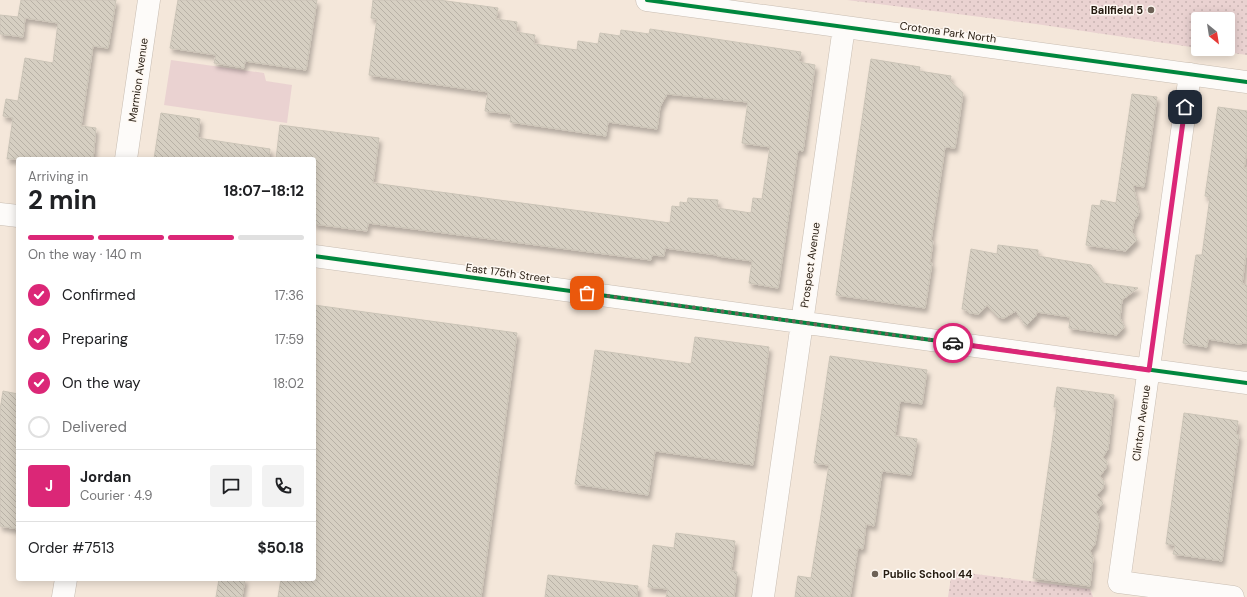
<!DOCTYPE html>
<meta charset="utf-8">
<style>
:root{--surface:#fff;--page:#f2f2f2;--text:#202124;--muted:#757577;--line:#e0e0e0;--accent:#db2777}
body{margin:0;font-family:"DM Sans",sans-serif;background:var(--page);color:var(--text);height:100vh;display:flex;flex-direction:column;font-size:15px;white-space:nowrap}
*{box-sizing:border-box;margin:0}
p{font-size:13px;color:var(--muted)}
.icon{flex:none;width:22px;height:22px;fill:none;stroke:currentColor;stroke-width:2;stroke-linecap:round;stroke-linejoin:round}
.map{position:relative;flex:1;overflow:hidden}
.side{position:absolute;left:16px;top:157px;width:300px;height:424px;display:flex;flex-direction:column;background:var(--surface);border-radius:4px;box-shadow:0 2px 10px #0003}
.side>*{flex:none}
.needle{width:26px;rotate:150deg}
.fabs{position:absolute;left:1191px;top:12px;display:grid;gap:8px}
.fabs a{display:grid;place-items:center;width:44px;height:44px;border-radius:4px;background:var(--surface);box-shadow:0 2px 10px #0003;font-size:20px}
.pin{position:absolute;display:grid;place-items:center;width:34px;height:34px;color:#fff;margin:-17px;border-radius:8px;box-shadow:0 2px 6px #0006}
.courier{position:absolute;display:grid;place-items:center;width:40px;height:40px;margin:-20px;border:3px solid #db2777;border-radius:50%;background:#fff;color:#222;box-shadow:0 1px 5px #0007}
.headline em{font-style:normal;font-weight:700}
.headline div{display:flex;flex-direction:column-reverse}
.headline{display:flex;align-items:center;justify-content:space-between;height:68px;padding:0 12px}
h1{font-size:26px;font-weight:700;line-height:30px}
.bar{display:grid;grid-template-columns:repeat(4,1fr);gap:6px 4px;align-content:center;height:48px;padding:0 12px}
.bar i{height:5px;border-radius:3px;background:var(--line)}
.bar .current{background:var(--accent)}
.bar p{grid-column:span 4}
.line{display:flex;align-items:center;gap:10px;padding:0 12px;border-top:1px solid var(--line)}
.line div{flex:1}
.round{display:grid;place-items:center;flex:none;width:42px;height:42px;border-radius:4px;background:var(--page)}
ol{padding:0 12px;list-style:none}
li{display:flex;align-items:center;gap:12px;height:44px}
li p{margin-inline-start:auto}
li .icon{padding:4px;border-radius:50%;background:var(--accent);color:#fff;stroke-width:4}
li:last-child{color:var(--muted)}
li i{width:22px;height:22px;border:2px solid var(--line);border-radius:50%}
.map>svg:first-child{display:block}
.grass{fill:#ead2d1}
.park{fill:url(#park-dots)}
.building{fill:url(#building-back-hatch);stroke:#cbc4b7;filter:url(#shadow)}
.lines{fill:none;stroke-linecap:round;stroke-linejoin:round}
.minor-casing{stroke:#c8bdb2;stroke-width:23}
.minor{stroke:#fdfbf9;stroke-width:22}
.cycleway-casing{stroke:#fef8f2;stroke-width:6}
.cycleway{stroke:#00873e;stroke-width:4}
.done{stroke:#6d6257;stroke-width:4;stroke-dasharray:0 7.2}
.route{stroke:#db2777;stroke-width:5}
.poi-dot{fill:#6d6257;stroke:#fef8f2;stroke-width:1.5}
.labels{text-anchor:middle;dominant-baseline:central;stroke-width:3;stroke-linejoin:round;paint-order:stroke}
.poi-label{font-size:11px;font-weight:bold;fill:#251b10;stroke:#fef8f2;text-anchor:end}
.street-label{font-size:11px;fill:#251b10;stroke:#fef8f2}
</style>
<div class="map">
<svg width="1247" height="597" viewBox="0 0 1247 597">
<defs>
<pattern id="park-dots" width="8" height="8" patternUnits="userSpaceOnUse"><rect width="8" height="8" fill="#ead2d1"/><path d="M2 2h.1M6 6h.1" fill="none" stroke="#c9b4b2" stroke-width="1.8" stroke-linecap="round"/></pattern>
<pattern id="building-back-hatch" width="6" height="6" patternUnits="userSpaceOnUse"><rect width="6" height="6" fill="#d6cfc2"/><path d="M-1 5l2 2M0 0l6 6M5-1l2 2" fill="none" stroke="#b8b1a6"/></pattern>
<filter id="shadow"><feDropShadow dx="2.5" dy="4.5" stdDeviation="2" flood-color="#0004"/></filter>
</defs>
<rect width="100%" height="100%" fill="#f4e7da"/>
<path class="grass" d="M171 60 264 73 266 81 292 85 287 123 164 105Z"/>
<path class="park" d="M847 0H1247V55L1205 49H1228V19H1198V48L1036 24Z
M952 571 1090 589 1093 597H948Z"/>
<path class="building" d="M21 0H116L108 48 93 46 81 126 96 128 93 159H7L13 118 3 116 6 99 18 101 25 58 53 63 58 23 25 18 23 37 0 34V15L18 17Z
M178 0H317L306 70 245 61 244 68 214 63 216 55 170 48Z
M373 0H439L498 8 496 19 517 22 516 32 535 35 534 44 577 50 578 41 598 44 600 33 620 36 621 30 649 34 650 29 801 52 799 62 815 65 803 151 798 150 778 288 749 283 752 261 717 256V255L665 248 664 256 652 255 651 260 368 223 367 231 314 224V159H276L280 125 379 138 373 183 670 223 672 206 680 207V202L687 203 688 198 718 200 717 208 751 213 753 198 762 199 770 147 742 143 748 102 667 94 660 107 657 129 608 122 606 136 510 122 511 114 485 111 488 92 369 75 377 19 371 18Z
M871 59 920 67 919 71 951 76 950 81 963 93 955 148 945 147 931 240 933 241 930 263H932L925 308 836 295Z
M1132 94 1157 97 1144 187 1133 185 1139 212 1138 215 1134 221 1132 232 1137 240 1126 251 1086 245 1092 205 1100 206 1101 200 1116 203Z
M1218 107 1247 111V150L1244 168H1247V247L1242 284 1247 285V343L1238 344 1208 339 1207 347 1183 343 1196 255H1202L1210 197 1205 196Z
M161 113 200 119 198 138 270 149 269 159H154Z
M998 245 1038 250V256L1091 265 1103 283 1138 288 1122 300 1120 318 1124 327 1117 335 1069 328 1070 317 1037 312 1036 316 1026 326 1016 311 1004 318 998 317 987 305 979 314 969 313 967 310 962 309 971 249 997 254Z
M314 305 517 333 481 597H278L281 579H314Z
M695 337 769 347 753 465 655 451 648 495 575 484 595 350 691 364Z
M830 356 927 370 922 404 900 401 895 436 917 439 911 475 882 471 874 526 866 524 863 549 858 548 850 597H795L798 576 811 578 829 465 814 463Z
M1057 387 1114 395 1108 449 1103 457 1107 462 1106 468 1100 476 1104 482 1103 488 1097 495 1103 503 1096 512 1099 520 1095 544 1090 551 1093 558 1090 586 1033 578 1057 407H1054Z
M3 391 18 394V529L0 526V410Z
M1184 413 1238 421 1236 434 1239 435 1222 561 1173 554 1175 545 1166 544Z
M676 533 735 541 731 571 737 572 734 597H666L668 589 648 587 653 545 674 548Z
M548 575 638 586 637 597H545Z
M219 579H245L242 597H216Z"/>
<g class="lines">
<g class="minor-casing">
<path id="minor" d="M647 0 1247 82
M1190 74 1119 582 1233 597
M126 159 149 0
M0 214 18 216
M314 256 1247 383
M63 597 66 579
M763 597 844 27"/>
</g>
<use href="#minor" class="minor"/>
<g class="cycleway-casing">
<path id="cycleway" d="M647 0 1247 82
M314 256 1247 383"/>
</g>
<use href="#cycleway" class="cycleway"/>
</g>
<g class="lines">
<path class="done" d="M587 293 953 343"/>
<path class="route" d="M953 343 1149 370 1185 107"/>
</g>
<g class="poi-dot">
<circle cx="1151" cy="10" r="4"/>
<circle cx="875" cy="574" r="4"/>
</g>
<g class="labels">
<g class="poi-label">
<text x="1143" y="10">Ballfield 5</text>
<text x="883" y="574" text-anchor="start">Public School 44</text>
</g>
<g class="street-label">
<text transform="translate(948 32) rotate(8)">Crotona Park North</text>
<text transform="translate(138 80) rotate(-82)">Marmion Avenue</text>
<text transform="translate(810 265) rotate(-82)">Prospect Avenue</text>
<text transform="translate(508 273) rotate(8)">East 175th Street</text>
<text transform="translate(1141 423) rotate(-82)">Clinton Avenue</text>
</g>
</g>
</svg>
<div class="fabs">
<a><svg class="needle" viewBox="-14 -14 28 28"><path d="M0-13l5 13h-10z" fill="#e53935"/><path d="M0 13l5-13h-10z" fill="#757577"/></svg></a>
</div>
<div class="pin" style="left:587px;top:293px;background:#ea580c"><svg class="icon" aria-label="bag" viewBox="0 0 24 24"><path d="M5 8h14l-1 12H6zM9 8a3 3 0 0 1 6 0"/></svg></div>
<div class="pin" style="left:1185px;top:107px;background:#1f2937"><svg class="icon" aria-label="home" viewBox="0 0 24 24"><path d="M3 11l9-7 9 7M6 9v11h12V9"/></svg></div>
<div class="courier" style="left:953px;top:343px"><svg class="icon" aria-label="car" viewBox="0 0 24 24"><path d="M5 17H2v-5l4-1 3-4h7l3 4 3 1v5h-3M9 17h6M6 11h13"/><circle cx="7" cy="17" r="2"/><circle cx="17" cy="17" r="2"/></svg></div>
<section class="side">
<div class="headline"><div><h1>2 min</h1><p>Arriving in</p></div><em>18:07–18:12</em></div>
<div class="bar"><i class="current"></i><i class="current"></i><i class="current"></i><i></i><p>On the way · 140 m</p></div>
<ol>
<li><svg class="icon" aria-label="check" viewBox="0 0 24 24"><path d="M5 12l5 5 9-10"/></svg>Confirmed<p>17:36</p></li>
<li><svg class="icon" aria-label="check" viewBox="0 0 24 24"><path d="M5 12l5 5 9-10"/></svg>Preparing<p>17:59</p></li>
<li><svg class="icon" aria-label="check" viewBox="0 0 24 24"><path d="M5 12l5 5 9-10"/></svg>On the way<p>18:02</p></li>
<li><i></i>Delivered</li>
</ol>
<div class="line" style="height:72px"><b class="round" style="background:var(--accent);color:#fff">J</b><div><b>Jordan</b><p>Courier · 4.9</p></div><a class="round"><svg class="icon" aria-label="chat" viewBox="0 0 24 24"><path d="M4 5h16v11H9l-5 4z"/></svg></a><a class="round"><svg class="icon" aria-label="phone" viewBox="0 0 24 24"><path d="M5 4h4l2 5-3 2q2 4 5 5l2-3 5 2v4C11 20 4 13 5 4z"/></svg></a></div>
<div class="line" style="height:52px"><div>Order #7513</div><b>$50.18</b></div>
</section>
</div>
